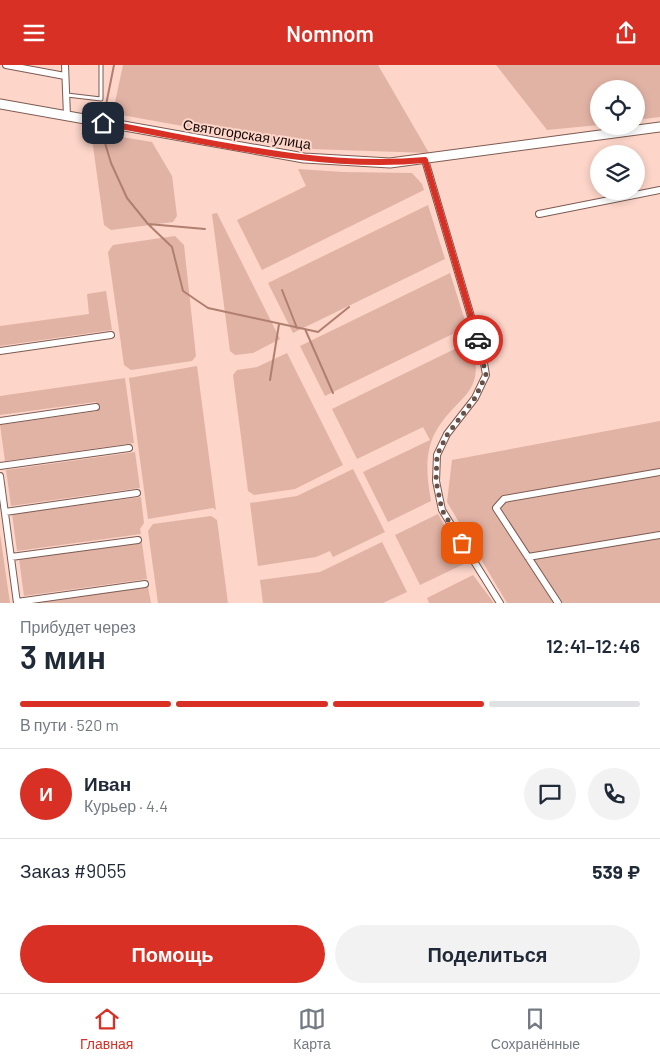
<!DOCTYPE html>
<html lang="ru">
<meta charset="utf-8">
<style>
:root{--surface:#fff;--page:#f2f2f3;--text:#1f2937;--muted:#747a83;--line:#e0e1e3;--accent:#d93025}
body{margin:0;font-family:Barlow,sans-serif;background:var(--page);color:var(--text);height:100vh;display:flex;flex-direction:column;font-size:19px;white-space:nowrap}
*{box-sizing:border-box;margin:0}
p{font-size:16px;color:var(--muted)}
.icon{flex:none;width:28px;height:28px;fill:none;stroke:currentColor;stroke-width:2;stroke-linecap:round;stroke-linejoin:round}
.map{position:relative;height:538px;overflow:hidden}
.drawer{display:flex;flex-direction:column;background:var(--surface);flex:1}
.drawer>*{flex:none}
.tools{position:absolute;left:590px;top:15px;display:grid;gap:10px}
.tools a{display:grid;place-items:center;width:55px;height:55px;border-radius:50%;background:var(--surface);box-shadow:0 2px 8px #0003;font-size:25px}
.pin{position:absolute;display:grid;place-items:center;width:42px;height:42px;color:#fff;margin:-21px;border-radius:10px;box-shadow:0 2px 8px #0006}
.courier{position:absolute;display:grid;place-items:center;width:50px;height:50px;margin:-25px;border:4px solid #d93025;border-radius:50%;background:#fff;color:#222;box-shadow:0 1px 6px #0007}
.head em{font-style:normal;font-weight:600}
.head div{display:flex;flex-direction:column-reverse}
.head{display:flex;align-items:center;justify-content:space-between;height:85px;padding:0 20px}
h1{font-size:32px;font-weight:600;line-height:38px}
.bar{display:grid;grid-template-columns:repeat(4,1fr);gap:8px 5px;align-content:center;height:60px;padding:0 20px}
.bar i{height:6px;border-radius:4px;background:var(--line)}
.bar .on{background:var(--accent)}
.bar p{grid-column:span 4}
.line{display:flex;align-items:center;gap:12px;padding:0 20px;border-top:1px solid var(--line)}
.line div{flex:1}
.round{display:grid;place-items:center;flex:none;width:52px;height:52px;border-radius:26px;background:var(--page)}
.cta{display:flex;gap:10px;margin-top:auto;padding:10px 20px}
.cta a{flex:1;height:58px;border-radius:30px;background:var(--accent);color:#fff;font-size:20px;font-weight:600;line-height:58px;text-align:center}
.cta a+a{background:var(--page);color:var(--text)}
header{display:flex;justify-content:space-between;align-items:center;height:65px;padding:0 20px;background:var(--accent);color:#fff;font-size:22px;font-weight:600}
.tab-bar{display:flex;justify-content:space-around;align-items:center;height:70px;border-top:1px solid var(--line);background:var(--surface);font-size:14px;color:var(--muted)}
.tab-bar a{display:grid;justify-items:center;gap:2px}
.tab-bar .on{color:var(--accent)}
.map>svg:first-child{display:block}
.green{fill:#e1b3a5}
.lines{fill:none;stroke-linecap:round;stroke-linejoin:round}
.stream{stroke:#b07f70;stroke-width:2}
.lane-casing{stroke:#7d5b51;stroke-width:5}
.street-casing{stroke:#7d5b51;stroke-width:8}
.secondary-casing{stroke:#7d5b51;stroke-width:11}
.lane{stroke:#fff;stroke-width:3}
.street{stroke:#fff;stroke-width:6}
.secondary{stroke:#fff;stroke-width:9}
.done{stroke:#66504a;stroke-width:5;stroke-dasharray:0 9}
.route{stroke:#d93025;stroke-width:6}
.labels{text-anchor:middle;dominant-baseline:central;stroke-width:4;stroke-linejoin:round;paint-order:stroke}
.street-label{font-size:14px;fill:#140805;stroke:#fdd5c9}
</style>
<header><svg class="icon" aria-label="menu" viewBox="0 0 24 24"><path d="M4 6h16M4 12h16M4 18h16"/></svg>Nomnom<svg class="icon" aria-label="share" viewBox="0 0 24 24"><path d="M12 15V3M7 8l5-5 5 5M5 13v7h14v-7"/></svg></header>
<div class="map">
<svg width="660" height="538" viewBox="0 0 660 538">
<rect width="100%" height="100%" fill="#fdd5c9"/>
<path class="green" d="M123 0H378L429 88 310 84 116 49 114 42Z
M496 0H660V52L636 55V24H599V60L547 65Z
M91 67 152 77 172 111 177 151 173 157 111 165 104 160Z
M298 104 343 107 412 108 422 119 424 125 262 205 237 155 306 121Z
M428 140 445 194 293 268 268 218Z
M217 148 280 274 253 288 235 290 230 286 212 149Z
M175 171 184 180 196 291 192 296 131 305 124 300 108 187 113 180Z
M450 208 467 262 325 331 300 281Z
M106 226 112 265 0 281V261L89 249 87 229Z
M471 276C488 331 457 328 435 368 424 389 427 414 431 436L388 457 363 407 430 375 423 362 357 394 332 344Z
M287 288 343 400 295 424 254 430 248 426 233 310 237 305 257 302Z
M197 301 216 445 213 443 148 454 129 313Z
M125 313 134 378 5 396 0 360 98 346 96 337 0 350V331Z
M660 356V538H507L447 437 452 395Z
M135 387 140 423 11 441 6 405Z
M353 404 385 467 333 492 330 486 316 492 258 501 250 438 297 431Z
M141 432 144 458 140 464 141 469 17 486 12 449Z
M438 449 466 498 420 520 395 470Z
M211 451 217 455 228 538H158L148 466 153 459Z
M0 469 10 538H0Z
M382 477 407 527 383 538H263L260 515 320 507Z
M142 478 147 514 24 531 19 494Z
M473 510 494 538H429L427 533Z
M148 522 151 538H35Z"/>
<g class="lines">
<path class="stream" d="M104 50 114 0
M102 68 111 98 127 133 148 159 172 182 183 226 208 243 318 267 349 242
M148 159 205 164
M282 225 297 263
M305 264 333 328
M270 315 279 259"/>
<g class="lane-casing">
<path id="lane" d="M67 30 101 34V0"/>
</g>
<g class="street-casing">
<path id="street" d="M6 0 65 11
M65 0 67 51
M425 95 483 292 486 310 475 333 447 369 437 390 436 416 442 445 500 538
M539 149 660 125
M0 286 111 270
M0 356 96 342
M0 401 129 383
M0 411 17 538
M5 447 137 428
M11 492 138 475
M528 492 660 470
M17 537 145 519
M558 538 496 443 504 434 660 407"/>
</g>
<g class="secondary-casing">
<path id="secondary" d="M0 39 304 93 390 98 660 62"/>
</g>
<use href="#lane" class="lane"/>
<use href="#street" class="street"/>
<use href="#secondary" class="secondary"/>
</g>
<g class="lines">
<path class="done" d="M462 478 442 445 436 416 437 390 447 370 475 333 486 310 478 275"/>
<path class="route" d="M103 58C209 76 317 105 425 95L478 275"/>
</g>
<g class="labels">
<g class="street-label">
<text transform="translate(247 69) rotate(9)">Святогорская улица</text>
</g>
</g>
</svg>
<div class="tools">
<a><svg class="icon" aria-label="locate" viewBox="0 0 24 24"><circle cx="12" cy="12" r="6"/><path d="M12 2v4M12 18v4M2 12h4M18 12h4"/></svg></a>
<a><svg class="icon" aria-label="layers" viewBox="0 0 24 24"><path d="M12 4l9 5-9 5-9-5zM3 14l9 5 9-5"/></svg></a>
</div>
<div class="pin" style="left:462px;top:478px;background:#ea580c"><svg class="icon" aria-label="bag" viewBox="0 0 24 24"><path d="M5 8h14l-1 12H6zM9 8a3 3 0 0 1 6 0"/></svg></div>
<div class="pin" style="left:103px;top:58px;background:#1f2937"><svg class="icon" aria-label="home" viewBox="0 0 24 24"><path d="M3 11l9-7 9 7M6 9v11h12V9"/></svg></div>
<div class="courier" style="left:478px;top:275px"><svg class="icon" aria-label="car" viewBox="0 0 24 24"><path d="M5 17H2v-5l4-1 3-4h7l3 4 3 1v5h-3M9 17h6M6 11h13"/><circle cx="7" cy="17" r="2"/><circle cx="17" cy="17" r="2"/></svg></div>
</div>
<section class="drawer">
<div class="head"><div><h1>3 мин</h1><p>Прибудет через</p></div><em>12:41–12:46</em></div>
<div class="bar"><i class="on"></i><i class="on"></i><i class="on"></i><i></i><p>В пути · 520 m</p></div>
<div class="line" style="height:90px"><b class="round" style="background:var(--accent);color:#fff">И</b><div><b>Иван</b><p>Курьер · 4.4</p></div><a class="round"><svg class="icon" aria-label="chat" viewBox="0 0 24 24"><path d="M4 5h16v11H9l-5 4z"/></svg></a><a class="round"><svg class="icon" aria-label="phone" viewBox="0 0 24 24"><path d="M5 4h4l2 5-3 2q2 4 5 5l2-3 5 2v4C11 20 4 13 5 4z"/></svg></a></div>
<div class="line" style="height:65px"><div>Заказ #9055</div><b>539 ₽</b></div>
<div class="cta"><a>Помощь</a><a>Поделиться</a></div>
</section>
<nav class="tab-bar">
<a class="on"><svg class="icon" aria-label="home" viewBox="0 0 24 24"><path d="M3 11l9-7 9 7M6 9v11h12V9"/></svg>Главная</a>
<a><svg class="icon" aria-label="map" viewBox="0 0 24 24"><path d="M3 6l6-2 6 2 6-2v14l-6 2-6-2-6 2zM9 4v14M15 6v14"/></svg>Карта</a>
<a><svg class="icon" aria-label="saved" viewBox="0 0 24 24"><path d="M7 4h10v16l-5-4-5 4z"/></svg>Сохранённые</a>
</nav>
